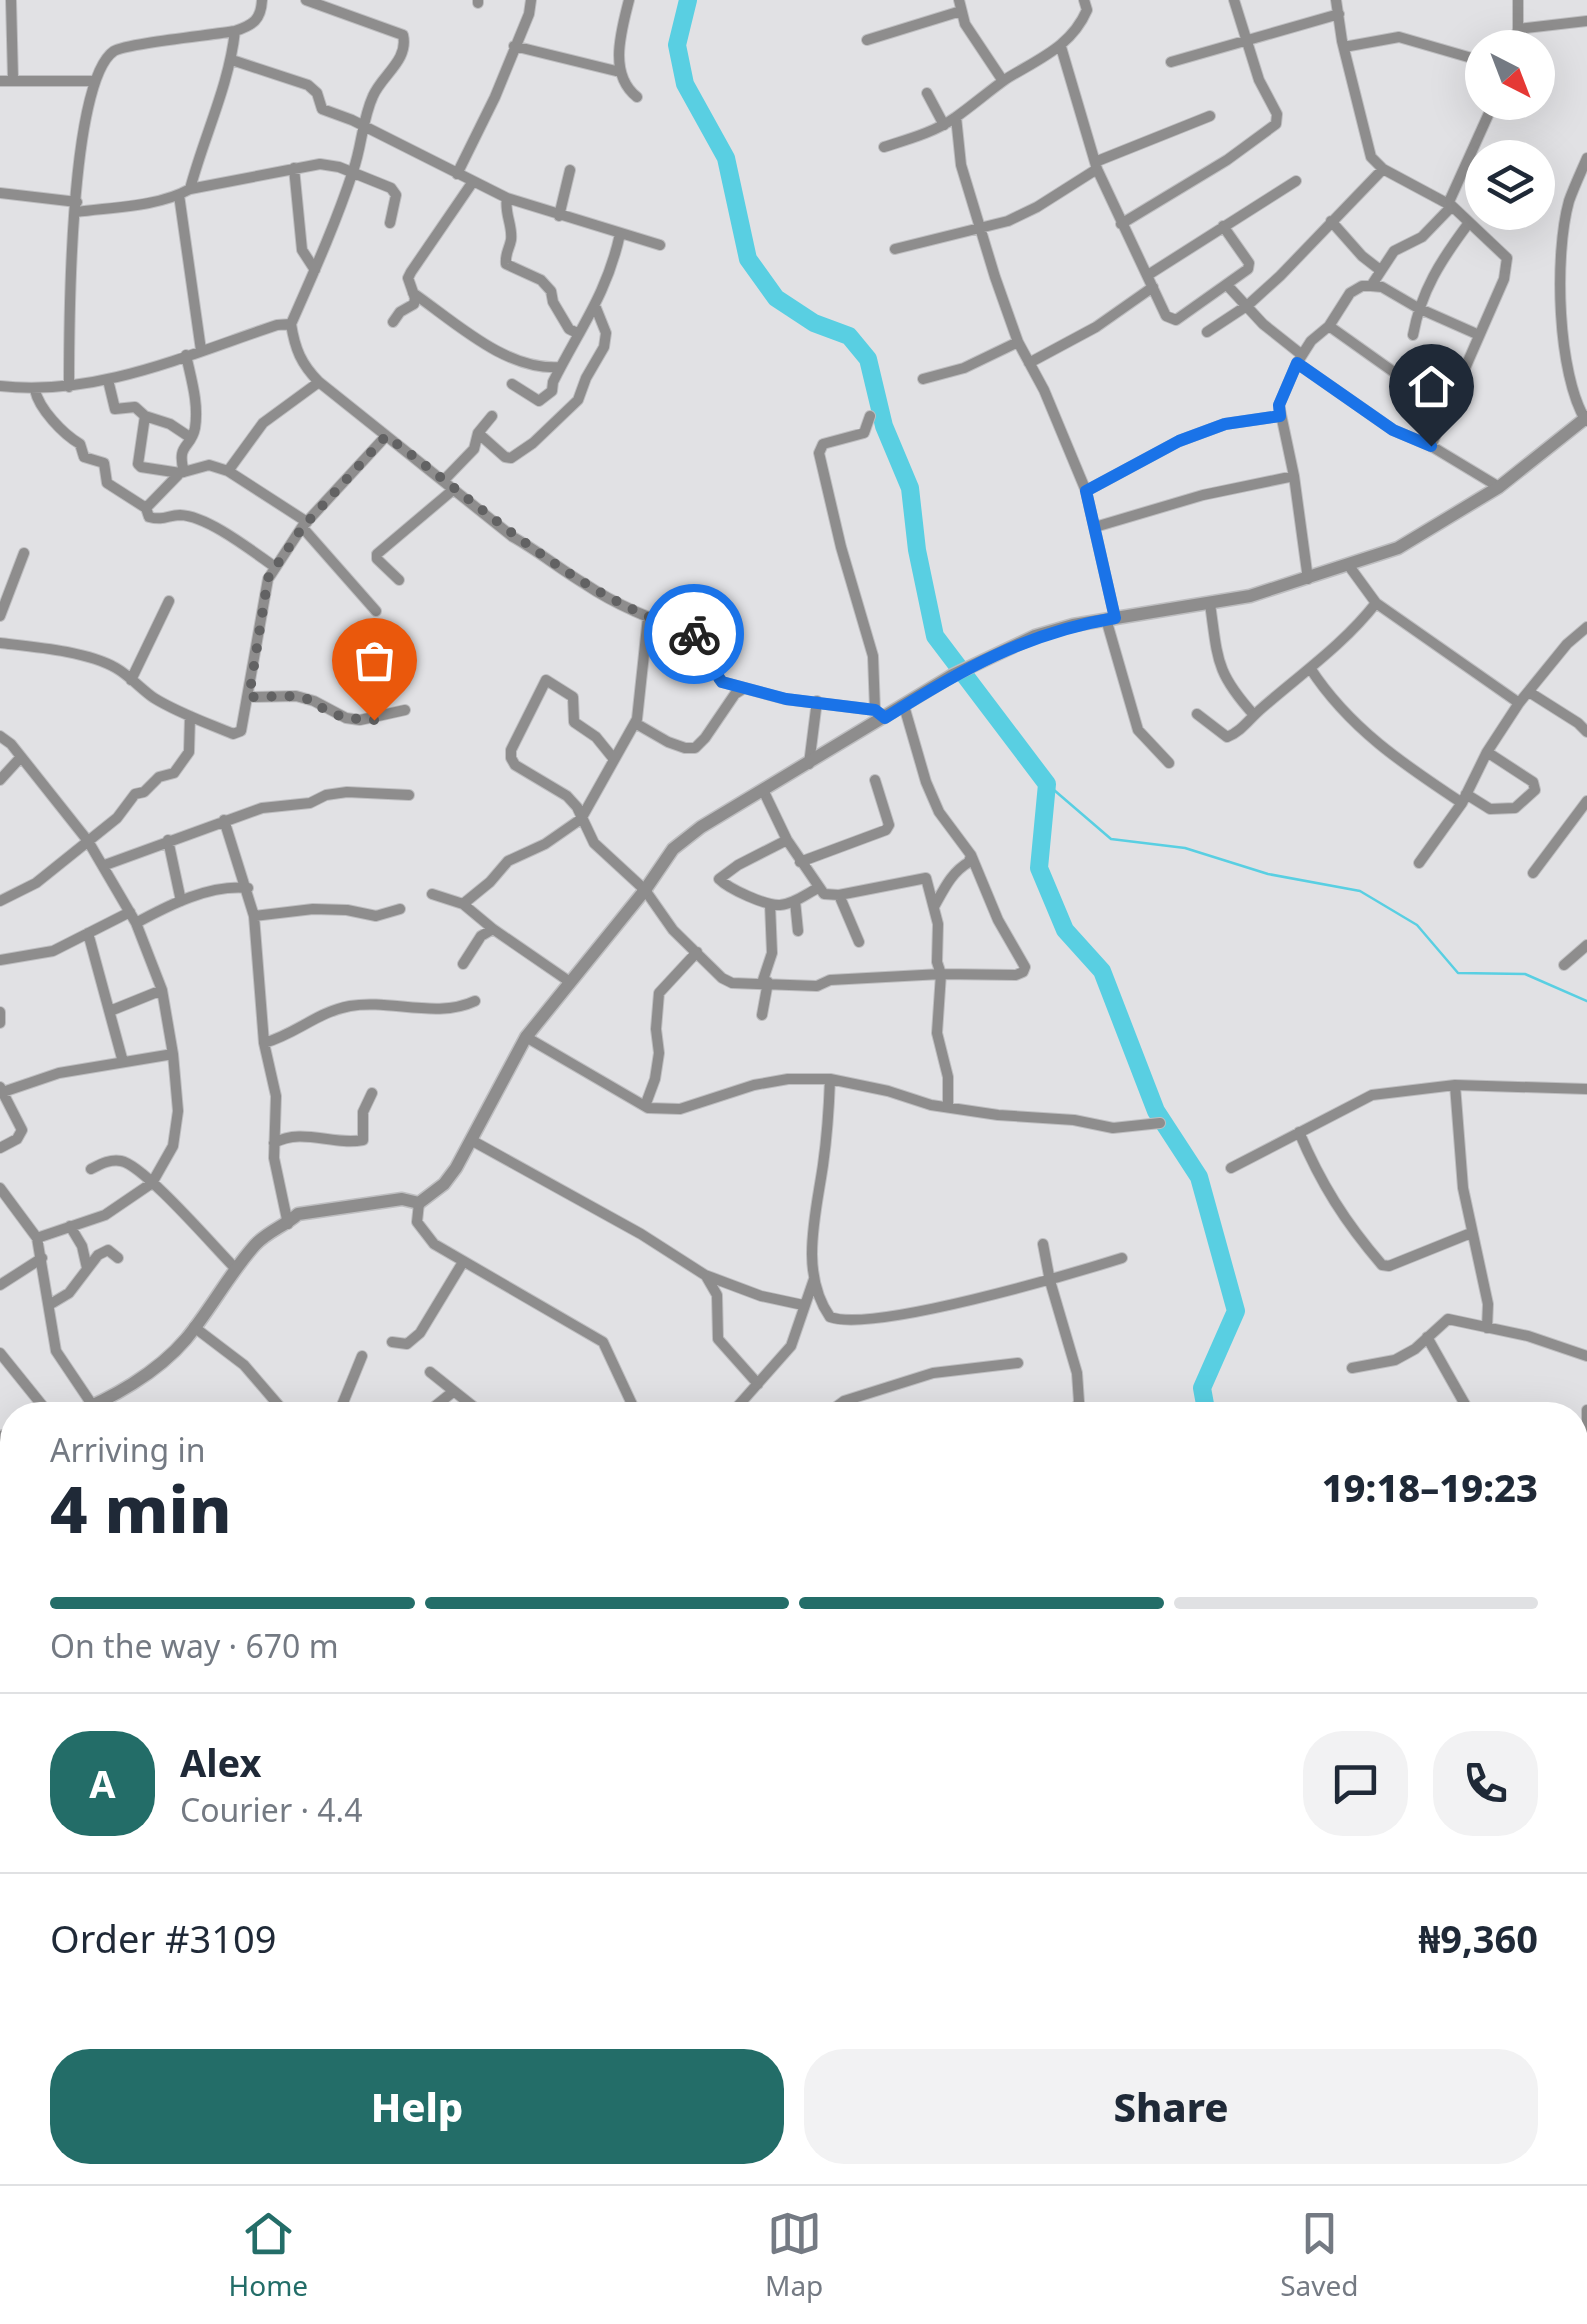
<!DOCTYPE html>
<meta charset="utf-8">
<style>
:root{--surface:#fff;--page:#f2f2f3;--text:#1f2937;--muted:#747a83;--line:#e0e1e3;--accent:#236d68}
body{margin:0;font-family:"Noto Sans",sans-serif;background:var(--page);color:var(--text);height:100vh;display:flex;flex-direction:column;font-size:38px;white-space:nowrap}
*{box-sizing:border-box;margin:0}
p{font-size:32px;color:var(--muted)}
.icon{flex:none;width:55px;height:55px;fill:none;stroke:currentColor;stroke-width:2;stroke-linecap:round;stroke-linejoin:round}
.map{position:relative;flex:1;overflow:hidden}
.details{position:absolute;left:0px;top:1402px;width:1588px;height:782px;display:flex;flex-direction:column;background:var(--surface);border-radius:40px 40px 0 0;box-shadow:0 10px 40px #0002}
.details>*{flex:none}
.needle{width:65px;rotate:138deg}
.buttons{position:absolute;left:1465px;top:30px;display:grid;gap:20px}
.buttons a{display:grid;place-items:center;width:90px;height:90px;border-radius:50%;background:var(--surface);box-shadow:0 10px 40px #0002;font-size:50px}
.pin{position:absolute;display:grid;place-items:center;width:85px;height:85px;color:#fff;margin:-102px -42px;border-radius:50% 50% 50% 0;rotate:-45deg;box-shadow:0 0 10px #0007}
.pin .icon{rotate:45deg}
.courier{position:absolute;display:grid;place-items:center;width:100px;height:100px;margin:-50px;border:8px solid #1a73e8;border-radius:50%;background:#fff;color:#222;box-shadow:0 2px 12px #0007}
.summary em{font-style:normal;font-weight:800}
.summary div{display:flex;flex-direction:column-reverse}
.summary{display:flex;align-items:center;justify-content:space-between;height:170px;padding:0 50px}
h1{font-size:65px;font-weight:800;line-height:75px}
.bar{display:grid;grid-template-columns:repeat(4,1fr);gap:15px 10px;align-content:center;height:120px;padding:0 50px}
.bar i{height:12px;border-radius:8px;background:var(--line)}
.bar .current{background:var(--accent)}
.bar p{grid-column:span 4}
.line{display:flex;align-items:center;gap:25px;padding:0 50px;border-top:2px solid var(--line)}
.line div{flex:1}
.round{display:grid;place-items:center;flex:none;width:105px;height:105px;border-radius:40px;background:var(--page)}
.button{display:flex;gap:20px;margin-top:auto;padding:20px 50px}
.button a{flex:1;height:115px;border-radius:40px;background:var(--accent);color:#fff;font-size:40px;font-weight:800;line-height:115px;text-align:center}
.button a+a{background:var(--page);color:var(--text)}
.tabs{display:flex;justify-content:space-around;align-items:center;height:140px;border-top:2px solid var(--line);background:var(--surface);font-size:28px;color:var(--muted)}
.tabs a{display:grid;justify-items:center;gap:5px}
.tabs .current{color:var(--accent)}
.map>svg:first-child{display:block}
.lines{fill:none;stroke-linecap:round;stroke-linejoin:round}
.stream{stroke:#59cfe2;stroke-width:2.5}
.river{stroke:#59cfe2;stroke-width:18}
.minor-casing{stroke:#bebec0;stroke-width:12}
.tertiary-casing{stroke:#bebec0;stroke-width:15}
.minor{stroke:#8e8d8d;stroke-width:10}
.tertiary{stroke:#8e8d8d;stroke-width:12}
.done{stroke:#626263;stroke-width:10;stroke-dasharray:0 18}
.route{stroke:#1a73e8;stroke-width:12}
</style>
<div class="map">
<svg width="1587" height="2184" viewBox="0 0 1587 2184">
<rect width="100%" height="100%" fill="#e1e1e4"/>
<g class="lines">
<path class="stream" d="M1047 784 1111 839 1185 848 1268 874 1360 891 1417 925 1458 973 1525 974 1587 1001"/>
<path class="river" d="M688 0 677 45 685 84 726 158 748 259 776 298 814 323 849 336 868 359 884 426 910 488 917 550 935 636 1047 784 1039 868 1065 930 1102 971 1156 1111 1199 1177 1236 1311 1202 1388 1207 1415
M1458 2172 1467 2184"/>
<g class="minor-casing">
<path id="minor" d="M11 0 13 79
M306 0 403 35C409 60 382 75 373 96 362 120 362 146 353 171 336 223 313 274 291 324 295 349 301 364 319 382L513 537C538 551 560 569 585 584 619 607 660 623 699 635 710 648 710 668 722 682L785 699 875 710 885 718
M478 0V3
M629 0C621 32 608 74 637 97
M959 0 965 24 1003 81
M1336 0 1342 41 1371 157 1383 169 1452 206 1507 258 1504 279 1431 446
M1518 29 1587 21
M867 40 961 11
M514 46 616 71 619 68
M1061 47 1097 169 1166 316 1176 320 1248 269 1249 263 1223 226
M1344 47 1399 37 1482 61
M1513 48 1518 29V0
M232 60 308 85 317 93 322 109 352 120 507 198 660 245
M1171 62 1339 14
M0 81H94
M927 93 944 125
M956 117 961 165 995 277 1018 342 1044 390 1086 491 1115 618
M884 147C909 139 935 132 956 117 973 105 989 91 1006 79 1038 59 1071 47 1087 10L1084 0
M1095 162 1210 116
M294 168 302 250 315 270
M457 174 495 97 529 14 531 0
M190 189C204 136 229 86 235 31
M0 193 77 202
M179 195 201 350
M507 198C504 213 513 226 511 240 509 250 505 253 506 264L541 280 551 291 553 302 569 329 577 333
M1448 204 1494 102
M76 212C112 207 158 207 190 189L320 164 339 167 391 188 396 195 390 223
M559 216 570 170
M1331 221 1362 256 1380 270
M1121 224 1227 160 1276 124 1277 114 1259 80 1234 0
M895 249 1008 221 1037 207 1097 169
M1148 275 1296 181
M1227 285 1263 324 1302 355
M1371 286 1394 251 1422 237 1452 206
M413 293C455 322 506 371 560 367
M393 322 400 312 414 304 415 298 408 278 411 272 472 183
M1329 326 1405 380 1448 402
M1207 332 1248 305 1280 276 1383 169
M1413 335C1421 291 1441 260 1468 224
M1029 363 1096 327 1153 287
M1297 363 1393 430 1431 446 1499 487
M923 379 964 368 1018 342
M108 380 115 409 135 407 145 416 170 424 191 438
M512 384 539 401 552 391 553 382C580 328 607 294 620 234
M0 386C96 397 187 355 277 325L291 324
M69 387C69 329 69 81 114 51 127 43 213 35 235 31 253 25 261 20 262 0
M35 390C39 409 63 434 80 444L84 457 104 463 107 483 146 508 149 517C164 521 168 515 180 515 208 516 252 551 275 567
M145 416 138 464 141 467 180 473
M870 416 864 433 823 444 819 453 841 547 873 656 875 710
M1586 421C1557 374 1554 255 1569 201 1574 187 1581 172 1587 158
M478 433 505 457 511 458 533 443 578 400 586 378 604 347 606 333 596 308
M228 471 263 423 319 382
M184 472C176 443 191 449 195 428 199 403 191 379 186 355
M445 479 474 449 478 433 492 416
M1086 491 1179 441 1225 424 1280 416
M146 508 180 473 209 465 228 471 307 522
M302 527 376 611
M1095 527 1203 495 1294 476
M1349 566 1376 603 1519 703
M1308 579 1294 476 1279 405 1297 363 1311 341 1329 326 1350 293 1362 286H1371L1382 287 1418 308 1479 335
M399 580 377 559V554L454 489
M1210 604C1218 659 1215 672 1254 715
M0 616 24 553
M1106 619 1138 730 1169 763
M0 643C34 647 86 651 116 668 130 676 141 689 154 698 178 713 207 723 233 734L241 731 268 579 302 527 386 436
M1310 668C1349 728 1403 764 1462 803
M131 680 169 601
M1529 692 1578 723 1587 732
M249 697 296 696 314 701 346 718 360 720 405 710
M1197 714 1227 737C1242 731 1249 719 1262 708 1301 674 1344 644 1376 603
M635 723 668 742 685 748H695L705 738 735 694 743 689
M0 736 11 744 88 841 136 923 162 990 173 1054 178 1111 173 1146 152 1183 105 1215 37 1238
M613 758 596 737 574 722 573 697 546 680 511 750V758L515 765 567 796 577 807 594 843 645 890 673 930 722 978 732 983 817 986 830 980 941 974 1016 975 1023 972 1025 967 998 920 971 855 939 812 926 782 904 706
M809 764 817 701
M0 780 20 758
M764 792 787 840 824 894 839 895 926 878 938 924 937 962 941 974 937 1033 948 1077V1106
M1466 794 1490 809 1515 808 1535 790 1533 782 1487 752
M224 820 254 916 264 1043 276 1096 274 1158 288 1224
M168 840 181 901
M787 840 738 865 719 879C729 889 766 906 780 905 794 904 806 894 818 888
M800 862 886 830 889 825 875 780
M1419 863 1462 803 1487 752 1519 703 1567 644 1587 627
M105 865 262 808 310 803 326 795 347 792 409 795
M1533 873 1587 801
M432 894 463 904 493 929 570 982
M839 895 859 942
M0 901 36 883 117 818 135 794 144 792 159 777 174 773 189 752 190 716
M795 901 798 931
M463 904 490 882 508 861 545 844 581 819 637 719 648 617
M935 905C945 887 952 872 969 862L971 855
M254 916 313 909 347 910 376 916 400 909
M136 923C169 905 210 884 248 888
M88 933 123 1062
M0 960 53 951 130 912
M463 964 481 936 493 929
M1564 965 1587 945
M762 983 772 953 770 904
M110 1011 162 990
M0 1012V1023
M762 1015 768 982
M526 1037 648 1108 680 1109 754 1085 788 1079H830L888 1091 931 1105 998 1115 1074 1120 1113 1128 1160 1123
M264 1043C296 1034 317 1012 350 1006 390 999 437 1019 475 1001
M830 1079C829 1108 827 1137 823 1165 816 1214 799 1273 830 1317 873 1333 1071 1274 1122 1258
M1455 1085 1463 1188 1488 1304 1487 1328
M3 1092 59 1073 173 1054
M645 1106 655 1079 659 1053 656 1029 659 993 697 952
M1299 1132C1321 1184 1345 1222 1382 1265L1389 1266 1471 1233
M471 1140 641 1234 705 1275 761 1296 803 1305
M274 1143C302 1127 333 1146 363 1140V1112L372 1093
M0 1148 17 1139 22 1130 0 1087
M1231 1168 1372 1095 1455 1085 1587 1089
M91 1169C101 1164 110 1159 121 1161 144 1165 215 1248 236 1269
M0 1188 37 1238 56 1351 93 1406
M419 1203 417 1222 434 1244 603 1342 637 1415
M70 1226 82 1246 87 1268
M1043 1244 1050 1281 1077 1373 1079 1402 1072 1415
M706 1276 717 1295 718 1339 758 1384
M0 1285 42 1258
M49 1305 69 1293 98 1255 108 1250 118 1258
M194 1327 244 1365 287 1415
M1427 1337 1471 1415
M392 1342 407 1344 420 1333 463 1262
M0 1353 50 1415
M1352 1368 1395 1360 1415 1349 1448 1319 1528 1336 1587 1356
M430 1372 484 1415
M1587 1410V1440
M338 1415 362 1356
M424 1415 454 1391
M730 1415 791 1346 814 1279
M834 1415 836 1407 844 1401 933 1373 1018 1363
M1093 1415 1110 1411 1140 1415
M0 1552 12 1543
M0 1570 1 1582 12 1601
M1579 1651 1577 1603 1587 1534
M1575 1700 1587 1689
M1575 1732 1587 1751
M1575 1763 1587 1755
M0 1836 12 1842
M1575 1886 1587 1882
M0 1917 12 1880
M1575 2107 1587 2114
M0 2130 12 2160
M67 2172 68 2184
M573 2172 578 2184
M761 2172 765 2184
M0 2175 12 2166
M241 2184 246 2172"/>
</g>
<g class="tertiary-casing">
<path id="tertiary" d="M70 1415C111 1399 157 1373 186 1339 211 1309 229 1274 255 1245 268 1231 285 1226 298 1214L402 1199 419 1203 444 1184 456 1168 526 1037 645 890 673 849 701 827 953 675 1035 636 1073 625 1250 596 1398 548 1499 487 1587 417
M0 1437 12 1435
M1575 1997 1587 1996
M0 2041 12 2044
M297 2172 325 2184
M808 2184H834
M852 2184 919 2174 969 2176 1035 2184
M1167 2184 1207 2172"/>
</g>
<use href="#minor" class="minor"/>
<use href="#tertiary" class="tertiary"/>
</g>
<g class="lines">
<path class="done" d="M374 720 346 718 326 711 314 701 296 696 249 697 268 578 302 528 386 436C487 509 572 595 694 634"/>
<path class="route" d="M694 634C710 643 709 667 722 682L786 699 875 710 885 718C961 670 1025 633 1115 618L1086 491 1179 441 1225 424 1280 416 1279 405 1297 363 1393 430 1431 446"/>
</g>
</svg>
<div class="buttons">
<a><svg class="needle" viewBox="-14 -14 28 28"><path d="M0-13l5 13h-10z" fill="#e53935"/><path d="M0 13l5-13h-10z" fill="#747a83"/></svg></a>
<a><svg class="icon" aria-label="layers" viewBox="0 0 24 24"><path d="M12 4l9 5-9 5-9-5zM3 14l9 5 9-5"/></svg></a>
</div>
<div class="pin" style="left:374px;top:720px;background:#ea580c"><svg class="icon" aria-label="bag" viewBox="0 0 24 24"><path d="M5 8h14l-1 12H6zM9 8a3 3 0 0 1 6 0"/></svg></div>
<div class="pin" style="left:1431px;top:446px;background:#1f2937"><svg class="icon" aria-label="home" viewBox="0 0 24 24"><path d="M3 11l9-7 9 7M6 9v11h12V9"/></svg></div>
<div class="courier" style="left:694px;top:634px"><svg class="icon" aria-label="bike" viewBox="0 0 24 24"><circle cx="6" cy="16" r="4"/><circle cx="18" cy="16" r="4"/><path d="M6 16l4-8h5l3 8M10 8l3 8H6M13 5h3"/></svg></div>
<section class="details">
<div class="summary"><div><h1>4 min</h1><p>Arriving in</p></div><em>19:18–19:23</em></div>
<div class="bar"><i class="current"></i><i class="current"></i><i class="current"></i><i></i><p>On the way · 670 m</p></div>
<div class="line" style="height:180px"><b class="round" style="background:var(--accent);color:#fff">A</b><div><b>Alex</b><p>Courier · 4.4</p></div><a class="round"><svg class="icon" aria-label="chat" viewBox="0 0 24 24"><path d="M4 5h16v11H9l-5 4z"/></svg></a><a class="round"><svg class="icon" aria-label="phone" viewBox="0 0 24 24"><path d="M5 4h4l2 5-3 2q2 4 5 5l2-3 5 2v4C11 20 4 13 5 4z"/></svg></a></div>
<div class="line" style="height:130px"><div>Order #3109</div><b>₦9,360</b></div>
<div class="button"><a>Help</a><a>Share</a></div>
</section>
</div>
<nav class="tabs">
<a class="current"><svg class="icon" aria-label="home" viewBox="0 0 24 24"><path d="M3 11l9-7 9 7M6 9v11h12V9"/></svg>Home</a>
<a><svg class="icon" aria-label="map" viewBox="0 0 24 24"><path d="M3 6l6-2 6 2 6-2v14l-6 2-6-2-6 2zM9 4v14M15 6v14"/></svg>Map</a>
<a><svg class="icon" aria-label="saved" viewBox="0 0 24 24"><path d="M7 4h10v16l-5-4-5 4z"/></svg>Saved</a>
</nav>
